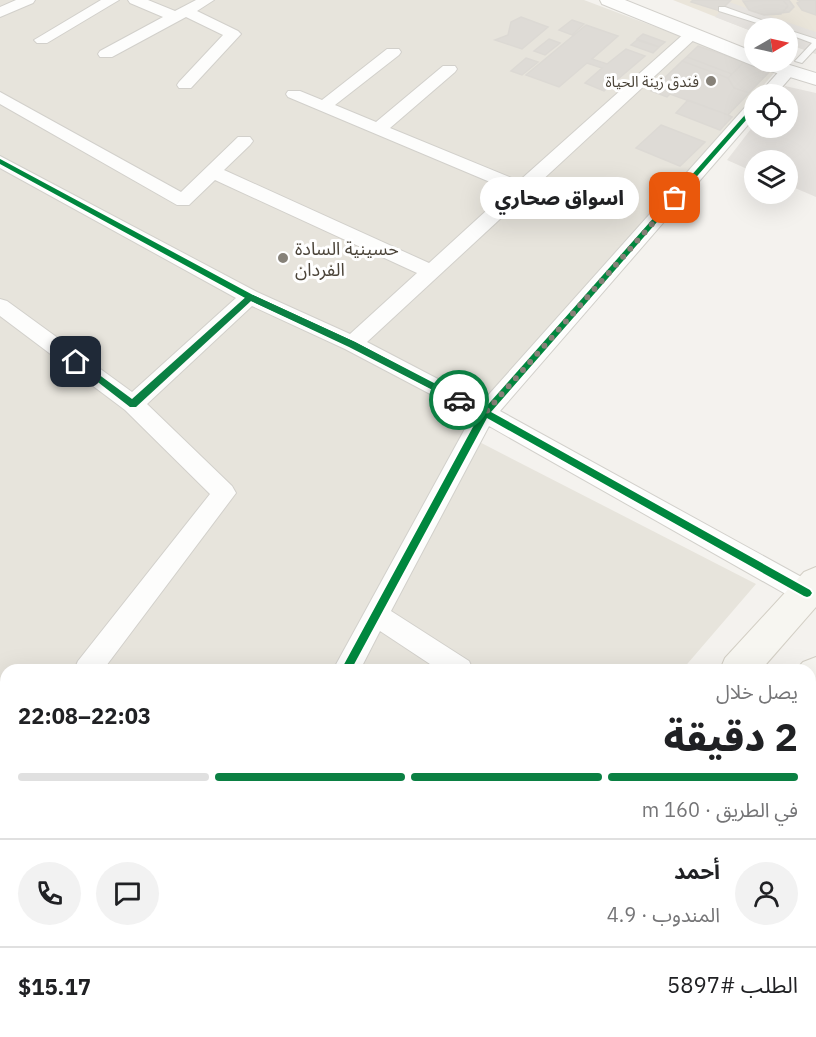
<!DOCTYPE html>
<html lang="ar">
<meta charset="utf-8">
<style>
:root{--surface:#fff;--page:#f2f2f2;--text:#202124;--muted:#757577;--line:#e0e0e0;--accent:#0b8043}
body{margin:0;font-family:"IBM Plex Sans","Noto Sans Arabic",sans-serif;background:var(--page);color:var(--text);direction:rtl;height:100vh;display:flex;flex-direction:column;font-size:22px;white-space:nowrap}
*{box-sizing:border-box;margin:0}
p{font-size:20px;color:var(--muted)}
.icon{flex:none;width:33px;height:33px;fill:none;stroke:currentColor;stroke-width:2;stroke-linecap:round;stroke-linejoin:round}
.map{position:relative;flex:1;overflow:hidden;direction:ltr}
.side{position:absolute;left:0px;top:664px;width:816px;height:374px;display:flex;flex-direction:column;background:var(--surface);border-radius:18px 18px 0 0;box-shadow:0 6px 24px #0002;direction:rtl}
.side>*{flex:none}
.needle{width:39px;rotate:81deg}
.buttons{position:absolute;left:744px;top:18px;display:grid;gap:12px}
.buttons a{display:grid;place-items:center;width:54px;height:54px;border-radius:50%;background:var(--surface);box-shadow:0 6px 24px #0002;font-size:30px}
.pin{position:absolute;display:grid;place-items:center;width:51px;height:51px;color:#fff;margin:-26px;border-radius:12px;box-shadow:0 3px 9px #0006}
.courier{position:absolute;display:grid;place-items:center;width:60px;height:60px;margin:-30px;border:4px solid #0b8043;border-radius:50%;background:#fff;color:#222;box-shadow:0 2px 8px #0007}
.bubble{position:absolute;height:42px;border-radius:21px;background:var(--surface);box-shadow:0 6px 24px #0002;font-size:20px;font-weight:800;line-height:42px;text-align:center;direction:rtl}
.head em{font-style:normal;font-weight:800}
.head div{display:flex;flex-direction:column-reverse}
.head{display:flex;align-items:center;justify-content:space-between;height:102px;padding:0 18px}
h1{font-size:39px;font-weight:800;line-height:45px}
.bar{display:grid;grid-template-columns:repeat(4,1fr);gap:9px 6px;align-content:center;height:72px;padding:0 18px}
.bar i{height:8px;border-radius:4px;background:var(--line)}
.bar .on{background:var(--accent)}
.bar p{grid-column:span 4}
.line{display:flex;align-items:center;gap:15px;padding:0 18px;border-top:2px solid var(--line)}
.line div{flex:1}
.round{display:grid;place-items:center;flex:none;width:63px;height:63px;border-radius:32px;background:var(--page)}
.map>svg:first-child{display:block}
.residential{fill:#e7e4dc}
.education{fill:#eae5da}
.parking{fill:#e6e3df}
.building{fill:#dedbd6;stroke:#dcd9d4;stroke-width:1.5}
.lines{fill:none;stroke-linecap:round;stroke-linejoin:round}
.service-casing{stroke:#d2d0cb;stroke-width:2}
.minor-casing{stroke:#d2d0cb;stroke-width:2}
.tertiary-casing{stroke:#d2d0cb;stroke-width:2}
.secondary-casing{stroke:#d3cfc5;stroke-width:2}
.service{fill:#fdfdfc;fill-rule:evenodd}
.minor{fill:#fdfdfc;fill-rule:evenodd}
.tertiary{fill:#fdfdfc;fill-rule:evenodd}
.secondary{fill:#f7f6f1;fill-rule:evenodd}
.cycleway-casing{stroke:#fff;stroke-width:4}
.cycleway{fill:#00873e;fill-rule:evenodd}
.route{fill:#0b8043}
.done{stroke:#868178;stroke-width:6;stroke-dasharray:0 10.8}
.poi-dot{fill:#868178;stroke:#fff;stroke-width:2}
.labels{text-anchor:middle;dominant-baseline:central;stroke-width:6;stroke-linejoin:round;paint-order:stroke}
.far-poi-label{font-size:15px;fill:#4b4439;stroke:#fff;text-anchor:end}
.poi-label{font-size:18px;fill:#4b4439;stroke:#fff;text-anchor:start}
</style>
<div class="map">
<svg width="816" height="1037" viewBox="0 0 816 1037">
<rect width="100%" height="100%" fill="#f4f2ee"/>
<path class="residential" d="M0 0H584L775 72 462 433 756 584 682 670H6V1032H372L368 1037H0Z"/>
<path class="education" d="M673 0H816V54L788 44V28H754V32Z"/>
<path class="parking" d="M729 2 816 32V54L788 44V28H754V32L715 17Z
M785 86 816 93V197L788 185V160H754V172L727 160 754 125V128H788V94H779Z"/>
<path class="building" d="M693 0H731L720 11 691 2Z
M783 0 788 6 781 14 764 15 749 10 743 1Z
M789 0 794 7 789 12 764 15 749 10 743 1Z
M797 0H816V15L802 10 797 3 800 1Z
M521 17 548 27 522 49 495 40 508 35 511 22Z
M572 20 584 24 572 35 559 30Z
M586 25 618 36 592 59 607 64 626 49 645 56 604 91 585 83 602 68 587 63 559 87 526 75Z
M643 34 665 42 659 47 637 39Z
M549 39 560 43 545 55 534 51Z
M637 40 659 47 653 53 631 45Z
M698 46 744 62 728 78 734 88 749 93 728 115 670 94 667 97 651 91Z
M698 46 770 71 728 115 670 94 667 97 651 91Z
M687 57 732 74 728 78 682 61Z
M526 58 538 62 522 75 511 71Z
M682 61 728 78 734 88 749 93 728 115 670 94 667 97 651 91Z
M688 100 728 115 732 117 720 130 676 113Z
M661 125 705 142 680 166 636 148Z"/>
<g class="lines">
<g class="service-casing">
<path id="service" d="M719 7H725L783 28H773L719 11Z
M788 30 816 39V48L802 63 795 61 812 43 788 34Z"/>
</g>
<g class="minor-casing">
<path id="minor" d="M16 0H35L33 3 0 17V7Z
M101 0H119L47 43H37L34 40Z
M128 0H148L175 11 196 0H214L197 11 238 31 241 34 191 88H179L177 85 179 82 223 35 186 17 112 57H100L98 54 100 51 163 17 130 3Z
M692 29 697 31 700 34 697 37 367 342 482 402 748 104 754 103V118L500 411 816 585V601L807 604 798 601 489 426 391 611 469 661 473 670H439L380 631 360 670H333L472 416 345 349 252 306 147 404 232 486 236 493 103 670H74L78 661 210 494 125 410 0 316V299L7 301 132 392 236 298 0 168V156L257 292 350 334 417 273 215 180 189 205H177L0 104V92L181 192 238 137H250L253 141 250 145 224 170 429 263 509 190 288 97 286 94 288 91H300L322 100 387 49H399L401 52 399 55 335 105 376 122 443 66H455L457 69 455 72 390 128 519 181 687 31Z
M788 66 796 71 776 94H759L782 68Z
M6 761V795L1 797 6 799V833L0 830V763Z
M810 898 816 901V935L810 932Z
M126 1032H161L159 1037H124Z
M170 1032H207L209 1037H172Z"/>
</g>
<g class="tertiary-casing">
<path id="tertiary" d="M600 0H625L754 52V62H780L816 73V85L754 66 602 4Z"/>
</g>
<g class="secondary-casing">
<path id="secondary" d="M816 567V607L761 670H720L725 658 804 572Z
M816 657V696L810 698V670H796L803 662Z
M403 1032H451L449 1037H401Z
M496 1032H544L542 1037H494Z"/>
</g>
<use href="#service" class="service"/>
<use href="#minor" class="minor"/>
<use href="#tertiary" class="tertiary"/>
<use href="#secondary" class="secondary"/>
<g class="cycleway-casing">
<path id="cycleway" d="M754 106V111L491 412 810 590 812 593 810 596 807 597 804 596 487 418 351 670H341L480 414 349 346 247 299 0 164V159L2 160 253 295 355 342 484 409 752 107Z"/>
</g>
<use href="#cycleway" class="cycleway"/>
</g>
<path class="route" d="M248 295H253L355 342 464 400 462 402H456L349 347 251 301 136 407H130L72 362 79 360 132 399Z"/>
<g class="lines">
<path class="done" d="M459 400 485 413 675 198"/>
</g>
<g class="poi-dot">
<circle cx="711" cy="81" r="6"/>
<circle cx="283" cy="258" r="6"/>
</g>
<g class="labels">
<g class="far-poi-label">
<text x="699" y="81">فندق زينة الحياة</text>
</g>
<g class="poi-label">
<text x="295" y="248">حسينية السادة<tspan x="295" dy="21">الفردان</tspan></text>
</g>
</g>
</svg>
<div class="buttons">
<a><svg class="needle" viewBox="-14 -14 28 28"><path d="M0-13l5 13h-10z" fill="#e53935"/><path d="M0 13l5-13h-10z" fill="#757577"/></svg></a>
<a><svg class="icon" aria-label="locate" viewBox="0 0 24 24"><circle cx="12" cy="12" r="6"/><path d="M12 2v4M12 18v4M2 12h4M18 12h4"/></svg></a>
<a><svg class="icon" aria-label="layers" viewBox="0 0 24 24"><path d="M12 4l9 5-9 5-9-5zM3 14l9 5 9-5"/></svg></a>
</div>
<div class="pin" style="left:675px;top:198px;background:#ea580c"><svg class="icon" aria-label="bag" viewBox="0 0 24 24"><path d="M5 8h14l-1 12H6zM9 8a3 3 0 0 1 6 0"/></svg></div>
<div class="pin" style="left:76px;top:362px;background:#1f2937"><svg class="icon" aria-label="home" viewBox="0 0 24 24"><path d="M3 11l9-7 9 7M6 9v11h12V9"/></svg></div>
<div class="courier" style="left:459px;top:400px"><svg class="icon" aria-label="car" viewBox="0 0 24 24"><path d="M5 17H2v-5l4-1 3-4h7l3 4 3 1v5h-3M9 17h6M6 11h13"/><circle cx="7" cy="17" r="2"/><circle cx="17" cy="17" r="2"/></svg></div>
<div class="bubble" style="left:480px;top:177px;width:159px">اسواق صحاري</div>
<section class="side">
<div class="head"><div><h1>2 دقيقة</h1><p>يصل خلال</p></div><em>22:03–22:08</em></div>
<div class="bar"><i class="on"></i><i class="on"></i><i class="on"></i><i></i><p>في الطريق · 160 m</p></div>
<div class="line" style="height:108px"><a class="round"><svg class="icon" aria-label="person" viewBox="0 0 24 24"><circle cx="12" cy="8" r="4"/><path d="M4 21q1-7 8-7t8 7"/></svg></a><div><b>أحمد</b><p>المندوب · 4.9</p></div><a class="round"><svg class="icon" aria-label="chat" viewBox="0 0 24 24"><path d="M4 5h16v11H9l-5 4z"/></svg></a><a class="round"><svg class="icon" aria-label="phone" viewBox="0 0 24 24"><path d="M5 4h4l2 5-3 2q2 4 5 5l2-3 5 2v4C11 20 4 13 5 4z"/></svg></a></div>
<div class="line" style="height:78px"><div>الطلب #5897</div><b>$15.17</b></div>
</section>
</div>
